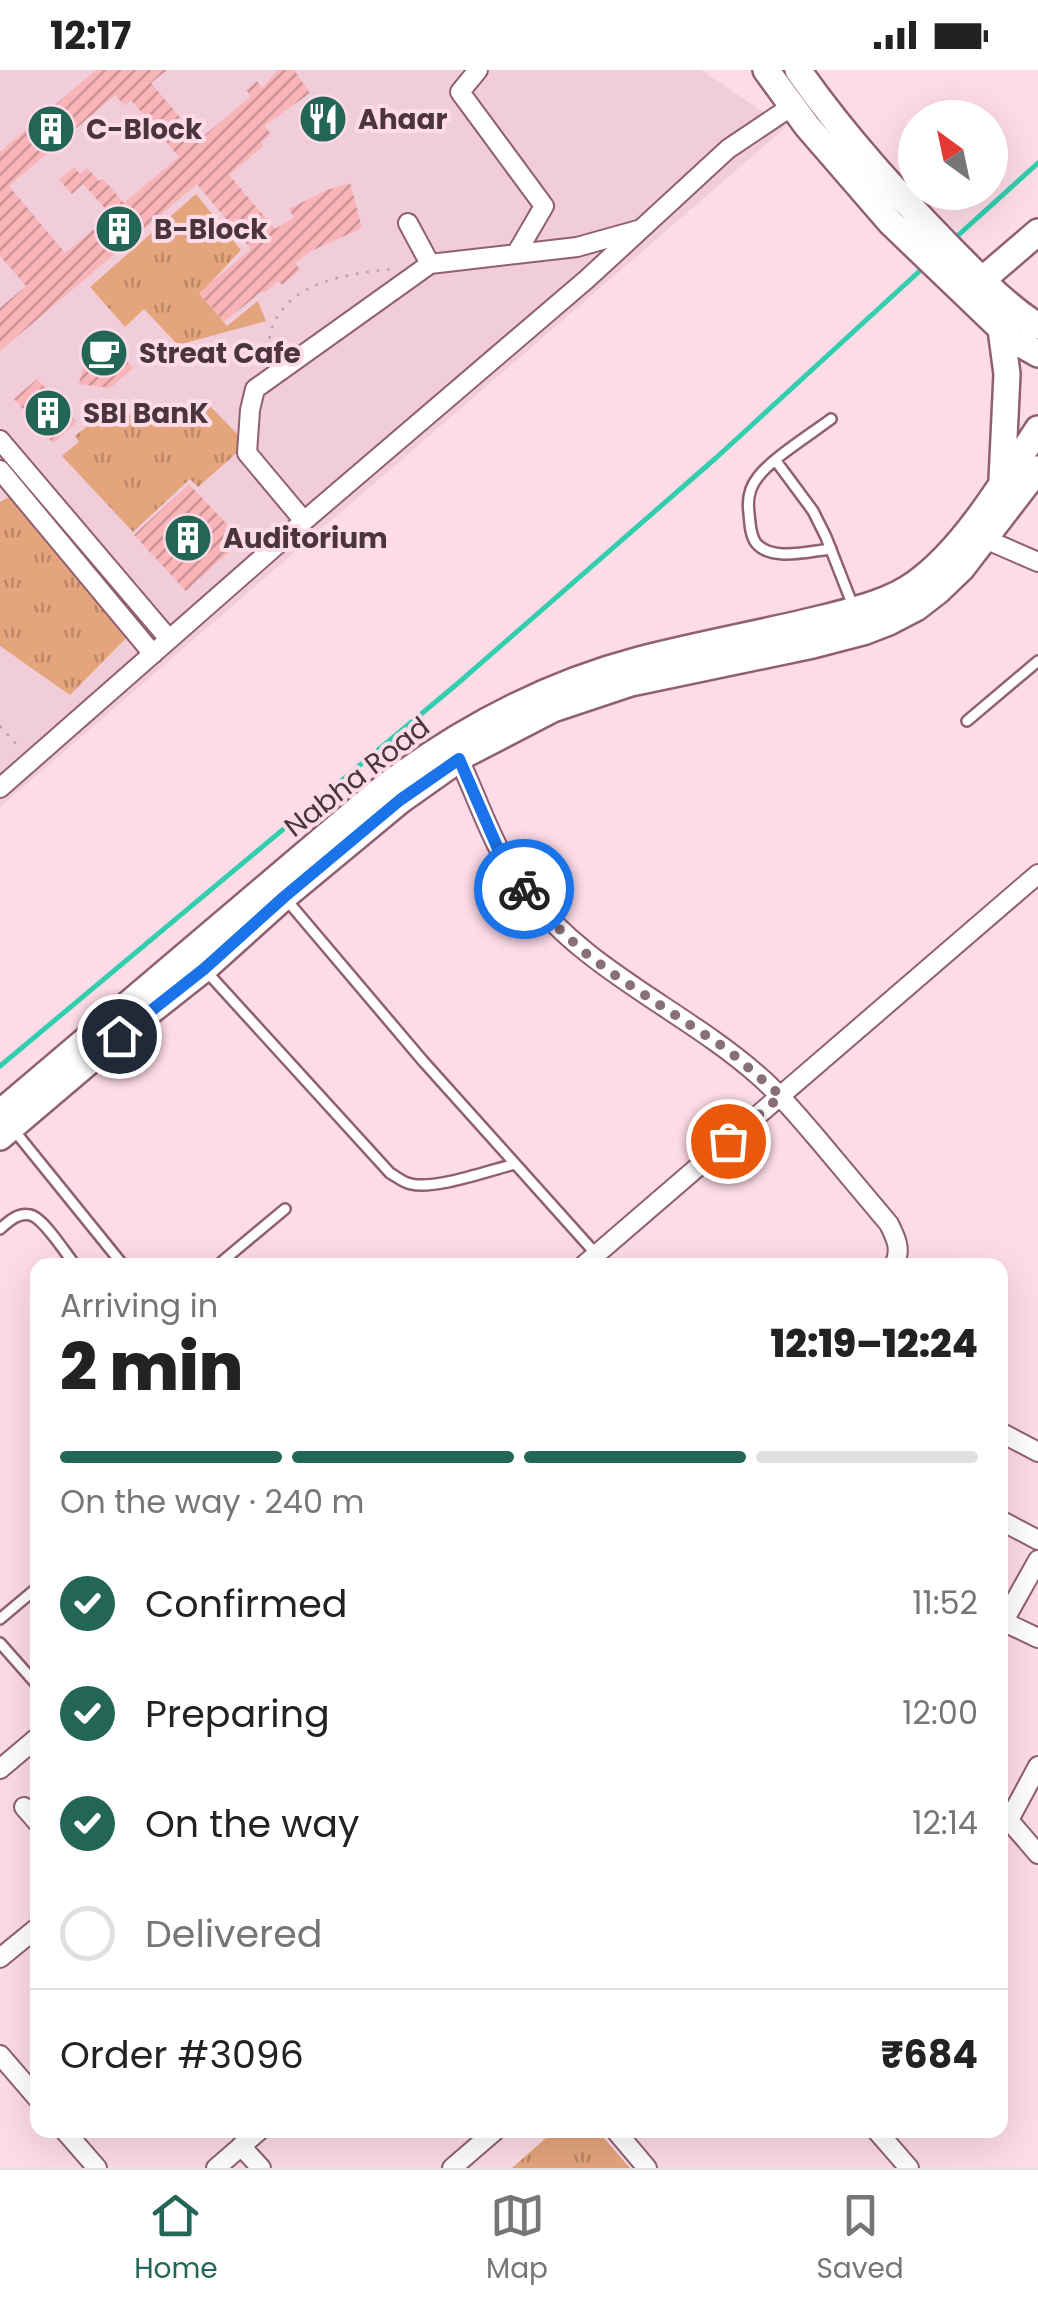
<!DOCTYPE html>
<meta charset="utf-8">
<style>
:root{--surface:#fff;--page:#f2f2f2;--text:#222;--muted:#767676;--line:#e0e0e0;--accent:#236656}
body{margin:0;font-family:Poppins,sans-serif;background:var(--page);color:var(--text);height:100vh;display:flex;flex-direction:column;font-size:38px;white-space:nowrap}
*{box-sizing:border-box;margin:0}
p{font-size:32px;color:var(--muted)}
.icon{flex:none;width:55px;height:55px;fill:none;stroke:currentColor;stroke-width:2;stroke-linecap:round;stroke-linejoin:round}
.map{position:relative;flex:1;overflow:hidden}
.drawer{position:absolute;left:30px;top:1188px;width:978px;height:880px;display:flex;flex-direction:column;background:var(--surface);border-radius:20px;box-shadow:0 10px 40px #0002}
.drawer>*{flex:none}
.needle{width:65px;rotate:327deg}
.fabs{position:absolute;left:898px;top:30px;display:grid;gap:20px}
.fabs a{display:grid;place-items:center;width:110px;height:110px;border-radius:50%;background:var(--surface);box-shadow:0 10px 40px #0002;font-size:50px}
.pin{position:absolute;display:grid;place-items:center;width:85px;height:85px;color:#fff;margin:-42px;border:5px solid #fff;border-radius:50%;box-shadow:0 2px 10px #0007}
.courier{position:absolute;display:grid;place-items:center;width:100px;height:100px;margin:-50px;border:8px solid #1a73e8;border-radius:50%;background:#fff;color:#222;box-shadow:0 2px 12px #0007}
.head em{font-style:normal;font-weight:800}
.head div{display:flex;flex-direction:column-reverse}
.head{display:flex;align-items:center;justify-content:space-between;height:170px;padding:0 30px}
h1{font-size:65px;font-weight:800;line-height:75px}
.bar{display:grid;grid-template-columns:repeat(4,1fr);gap:15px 10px;align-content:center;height:120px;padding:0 30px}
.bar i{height:12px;border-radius:8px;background:var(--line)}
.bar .active{background:var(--accent)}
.bar p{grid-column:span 4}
.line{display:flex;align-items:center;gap:25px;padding:0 30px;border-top:2px solid var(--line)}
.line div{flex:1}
ol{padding:0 30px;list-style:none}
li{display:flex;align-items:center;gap:30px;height:110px}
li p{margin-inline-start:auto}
li .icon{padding:10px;border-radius:50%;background:var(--accent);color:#fff;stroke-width:4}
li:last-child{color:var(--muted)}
li i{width:55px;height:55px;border:5px solid var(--line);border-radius:50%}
.status{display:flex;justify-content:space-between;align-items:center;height:70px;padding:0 50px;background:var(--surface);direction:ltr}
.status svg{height:28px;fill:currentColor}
.dock{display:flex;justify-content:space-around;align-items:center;height:140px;border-top:2px solid var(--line);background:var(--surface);font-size:28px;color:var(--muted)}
.dock a{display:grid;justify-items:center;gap:5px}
.dock .active{color:var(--accent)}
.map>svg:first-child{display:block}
.built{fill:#f1ccd9}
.grass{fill:url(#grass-tufts)}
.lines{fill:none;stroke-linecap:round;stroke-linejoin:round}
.stream{stroke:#32ceae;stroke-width:5}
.building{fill:url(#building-hatch);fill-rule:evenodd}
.service-casing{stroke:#905f72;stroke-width:14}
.minor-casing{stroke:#905f72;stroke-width:22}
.secondary-casing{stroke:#905f72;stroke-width:30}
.path{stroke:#bb9da8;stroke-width:2.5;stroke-dasharray:2.5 8;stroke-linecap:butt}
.service{stroke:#fff;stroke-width:9}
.minor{stroke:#fff;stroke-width:18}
.secondary{stroke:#fff;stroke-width:25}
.done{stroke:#896f78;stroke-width:10;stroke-dasharray:0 18}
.route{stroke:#1a73e8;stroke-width:12}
.labels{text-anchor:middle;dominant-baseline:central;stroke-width:8;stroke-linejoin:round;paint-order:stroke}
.poi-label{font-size:28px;font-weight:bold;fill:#4b353d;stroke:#fddbe7;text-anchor:start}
.street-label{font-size:28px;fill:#4b353d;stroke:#fddbe7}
</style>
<div class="status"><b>12:17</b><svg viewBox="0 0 49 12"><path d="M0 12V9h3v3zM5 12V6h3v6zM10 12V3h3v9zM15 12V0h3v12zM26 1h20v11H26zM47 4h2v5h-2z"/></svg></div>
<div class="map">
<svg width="1038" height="2098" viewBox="0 0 1038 2098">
<defs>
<pattern id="grass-tufts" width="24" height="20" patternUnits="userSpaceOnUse" patternTransform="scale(2.5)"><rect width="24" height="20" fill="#e4a57c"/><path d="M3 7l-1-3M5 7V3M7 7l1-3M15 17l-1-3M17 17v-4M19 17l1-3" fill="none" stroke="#bb8767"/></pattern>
<pattern id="building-hatch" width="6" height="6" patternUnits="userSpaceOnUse" patternTransform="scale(2.5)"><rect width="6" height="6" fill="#f9b4b8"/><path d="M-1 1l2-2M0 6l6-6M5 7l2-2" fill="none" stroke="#cc9397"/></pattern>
</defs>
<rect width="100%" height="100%" fill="#fddbe7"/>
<path class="built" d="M0 0H701L786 57 0 737Z"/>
<path class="grass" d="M196 124 241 180 200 224 227 256 258 231 266 251 178 275 144 239 125 257 90 217Z
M209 335 247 374 198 417 190 409 133 462 62 386 79 372 75 366 109 339 120 351 138 338Z
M14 424 131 563 70 625 0 576V432Z
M555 2060H597L630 2098H512Z"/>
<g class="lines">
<path class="stream" d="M954 169 1038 93
M0 996 457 614 717 387 924 197"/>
</g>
<path class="building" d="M96 0H167L151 13 199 70 251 26 246 20 257 11 262 18 278 0H294L310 23 264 56 271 64 261 72 263 76 229 105 275 159 294 148 289 139 327 120 350 113 362 158 311 181 295 193 300 200 282 215 278 211 264 223 262 221 224 252 199 223 251 179 197 114 0 281V238L26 216 0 186V82ZM115 25 125 36 131 30 179 87 124 133 103 109 99 111 87 98 80 104 74 97 59 110 72 124 83 114 111 145 65 183 9 116Z
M101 260 133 298 110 318 79 314 91 269Z
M37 309 77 352 53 373 14 329Z
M189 414 242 470 186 521 134 465Z"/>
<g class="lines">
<g class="service-casing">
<path id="service" d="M831 349C811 364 771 389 758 407 749 418 747 429 749 443 750 453 750 465 756 473 771 492 810 481 831 479
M776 391 813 441 826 467 853 536
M967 651 1038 591
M285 828 423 991 596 1184
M206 901 390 1103C397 1107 404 1113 411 1114 435 1120 490 1100 515 1094
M13 1059 123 1195
M0 1159C8 1152 18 1142 30 1145 43 1147 66 1184 75 1195
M218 1195 285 1139
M0 1549 38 1517
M0 1573 38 1616"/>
</g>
<g class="minor-casing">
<path id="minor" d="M478 0 460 22 544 136 516 184
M408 153 430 194
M0 370 169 569
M0 400 153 584
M304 451 247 383 250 340 255 319 430 194 577 177 638 160
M985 469 1038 492
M459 689C479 732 494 780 523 818 585 901 683 939 759 1006 780 1024 798 1046 816 1067 840 1096 865 1125 889 1154 896 1168 902 1180 894 1195
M0 718 304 451 587 209 728 79 792 36
M584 1195 1038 804
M1000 1362 1038 1382
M1000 1450 1038 1470
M1000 1550 1038 1568
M1000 1558 1038 1490
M0 1699 38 1667
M24 1737 38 1753
M1000 1740 1038 1784
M1009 1750 1038 1696
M0 1888 38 1857
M0 1985 38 2029
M64 2060 97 2098
M615 2060 647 2098
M876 2060 909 2098
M241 2076 261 2098
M216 2098 260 2060
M452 2098 496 2060"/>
</g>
<g class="secondary-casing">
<path id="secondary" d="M766 0 807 56 891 153 1012 269 1038 284
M798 0C844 66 899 126 956 184 981 209 1007 237 1038 256
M981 211 1038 162
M1001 259 1007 304 1002 410
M0 1043 377 723C455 663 544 615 639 590 701 574 763 563 824 548 855 540 890 532 916 513 964 479 1006 408 1038 359
M0 1067 119 966 204 899 284 827 401 730 466 684 553 639 631 613 813 575 863 562 889 552 916 538 938 521 961 499 1038 399"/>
</g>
<path class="path" d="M265 289C268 279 269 268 272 258 289 211 349 204 391 199
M0 656 20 678"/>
<use href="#service" class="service"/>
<use href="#minor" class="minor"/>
<use href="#secondary" class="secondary"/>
</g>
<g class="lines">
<path class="done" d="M524 819 554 854 584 882 616 906 728 980 781 1026 728 1071"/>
<path class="route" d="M119 966 204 899 284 827 400 730 459 689 499 781 524 819"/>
</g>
<defs>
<g id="restaurant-disc" transform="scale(2.5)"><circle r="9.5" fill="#236656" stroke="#fddbe7"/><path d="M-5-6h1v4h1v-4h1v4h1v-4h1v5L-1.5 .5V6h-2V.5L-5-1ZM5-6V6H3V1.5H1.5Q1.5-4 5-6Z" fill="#fff"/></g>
<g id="building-disc" transform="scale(2.5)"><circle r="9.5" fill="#236656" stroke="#fddbe7"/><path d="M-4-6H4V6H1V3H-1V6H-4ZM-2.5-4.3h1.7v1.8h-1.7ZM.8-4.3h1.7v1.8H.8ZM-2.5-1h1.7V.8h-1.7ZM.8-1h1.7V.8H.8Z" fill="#fff"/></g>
<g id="cafe-disc" transform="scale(2.5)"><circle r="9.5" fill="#236656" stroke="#fddbe7"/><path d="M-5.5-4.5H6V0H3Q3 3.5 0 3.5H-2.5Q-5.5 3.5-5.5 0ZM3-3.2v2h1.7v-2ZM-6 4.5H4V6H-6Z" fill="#fff"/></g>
</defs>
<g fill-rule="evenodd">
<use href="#restaurant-disc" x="323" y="49"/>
<use href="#building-disc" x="51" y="59"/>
<use href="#building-disc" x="119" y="159"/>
<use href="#cafe-disc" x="104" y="283"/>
<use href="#building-disc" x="48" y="343"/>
<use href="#building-disc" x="188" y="468"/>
</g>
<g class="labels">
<g class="poi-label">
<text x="358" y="49">Ahaar</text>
<text x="86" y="59">C-Block</text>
<text x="154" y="159">B-Block</text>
<text x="139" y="283">Streat Cafe</text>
<text x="83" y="343">SBI BanK</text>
<text x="223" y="468">Auditorium</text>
</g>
<g class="street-label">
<text transform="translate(357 707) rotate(-38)">Nabha Road</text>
</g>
</g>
</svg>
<div class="fabs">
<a><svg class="needle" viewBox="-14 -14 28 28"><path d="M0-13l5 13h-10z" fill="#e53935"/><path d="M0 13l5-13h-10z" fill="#767676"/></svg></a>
</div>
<div class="pin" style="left:728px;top:1071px;background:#ea580c"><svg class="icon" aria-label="bag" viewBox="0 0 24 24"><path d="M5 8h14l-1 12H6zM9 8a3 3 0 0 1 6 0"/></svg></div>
<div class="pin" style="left:119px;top:966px;background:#1f2937"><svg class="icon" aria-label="home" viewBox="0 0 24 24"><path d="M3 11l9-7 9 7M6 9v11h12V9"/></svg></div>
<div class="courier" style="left:524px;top:819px"><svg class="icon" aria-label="bike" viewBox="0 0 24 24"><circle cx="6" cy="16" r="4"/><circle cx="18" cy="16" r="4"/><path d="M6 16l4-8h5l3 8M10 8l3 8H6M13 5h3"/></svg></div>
<section class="drawer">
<div class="head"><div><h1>2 min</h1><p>Arriving in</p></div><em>12:19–12:24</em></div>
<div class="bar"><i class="active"></i><i class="active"></i><i class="active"></i><i></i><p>On the way · 240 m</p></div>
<ol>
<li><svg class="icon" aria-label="check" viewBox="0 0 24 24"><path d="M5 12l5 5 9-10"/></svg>Confirmed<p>11:52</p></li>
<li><svg class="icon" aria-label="check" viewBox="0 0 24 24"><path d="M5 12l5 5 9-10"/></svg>Preparing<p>12:00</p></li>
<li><svg class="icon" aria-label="check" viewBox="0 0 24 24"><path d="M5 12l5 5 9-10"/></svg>On the way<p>12:14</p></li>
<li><i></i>Delivered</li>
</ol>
<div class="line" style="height:130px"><div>Order #3096</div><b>₹684</b></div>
</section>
</div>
<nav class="dock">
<a class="active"><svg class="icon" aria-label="home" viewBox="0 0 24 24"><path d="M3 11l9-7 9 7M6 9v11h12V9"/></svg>Home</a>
<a><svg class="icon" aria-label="map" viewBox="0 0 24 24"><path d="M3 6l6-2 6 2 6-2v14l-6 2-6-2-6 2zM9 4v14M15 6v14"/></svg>Map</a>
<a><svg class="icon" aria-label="saved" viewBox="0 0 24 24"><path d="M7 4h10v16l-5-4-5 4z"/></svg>Saved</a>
</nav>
